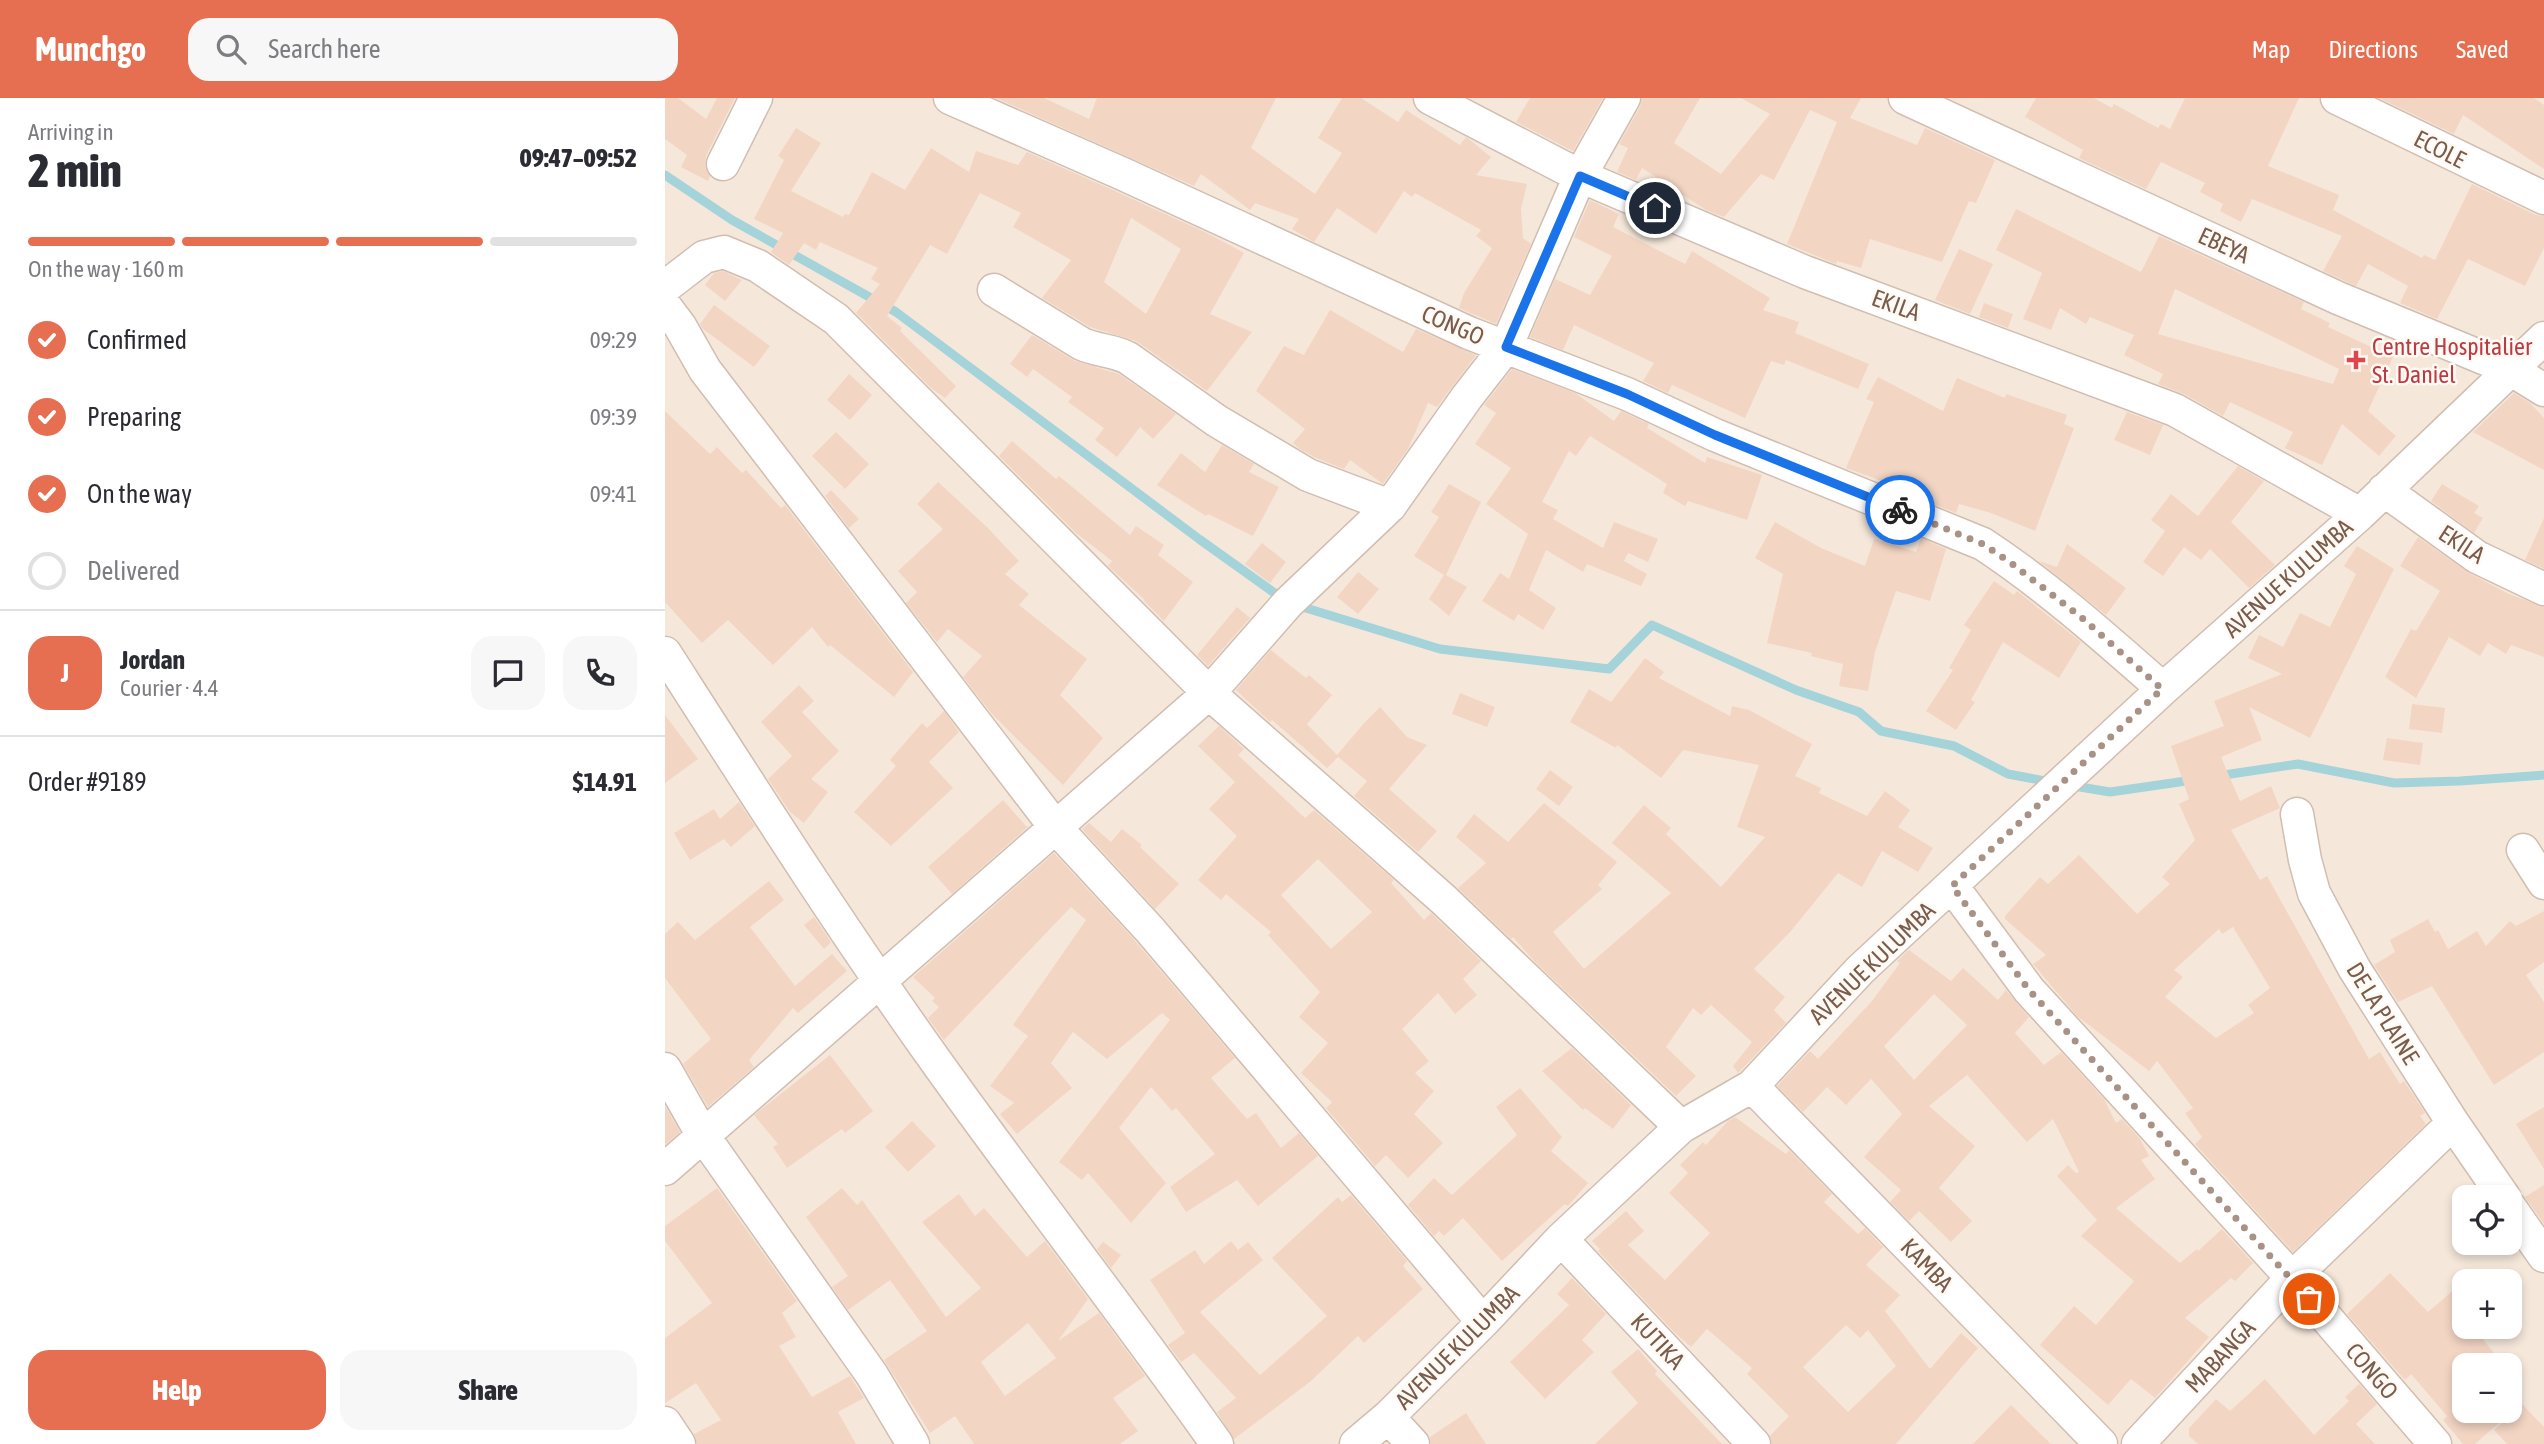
<!DOCTYPE html>
<meta charset="utf-8">
<style>
:root{--surface:#fff;--page:#f7f7f7;--text:#2b2b33;--muted:#7c7c81;--line:#e1e1e2;--accent:#e76f51}
body{margin:0;font-family:"Asap Condensed",sans-serif;background:var(--page);color:var(--text);height:100vh;display:flex;flex-direction:column;font-size:26px;white-space:nowrap}
*{box-sizing:border-box;margin:0}
p{font-size:23px;color:var(--muted)}
.icon{flex:none;width:38px;height:38px;fill:none;stroke:currentColor;stroke-width:2;stroke-linecap:round;stroke-linejoin:round}
.map{position:relative;flex:1;overflow:hidden}
.panel{display:flex;flex-direction:column;background:var(--surface);width:665px}
.panel>*{flex:none}
.tools{position:absolute;left:1787px;top:1087px;display:grid;gap:14px}
.tools a{display:grid;place-items:center;width:70px;height:70px;border-radius:14px;background:var(--surface);box-shadow:0 4px 10px #0003;font-size:35px}
.pin{position:absolute;display:grid;place-items:center;width:60px;height:60px;color:#fff;margin:-30px;border:4px solid #fff;border-radius:50%;box-shadow:0 2px 7px #0007}
.courier{position:absolute;display:grid;place-items:center;width:70px;height:70px;margin:-35px;border:5px solid #1a73e8;border-radius:50%;background:#fff;color:#222;box-shadow:0 2px 9px #0007}
.headline em{font-style:normal;font-weight:800}
.headline div{display:flex;flex-direction:column-reverse}
.headline{display:flex;align-items:center;justify-content:space-between;height:119px;padding:0 28px}
h1{font-size:46px;font-weight:800;line-height:52px}
.bar{display:grid;grid-template-columns:repeat(4,1fr);gap:10px 7px;align-content:center;height:84px;padding:0 28px}
.bar i{height:9px;border-radius:5px;background:var(--line)}
.bar .active{background:var(--accent)}
.bar p{grid-column:span 4}
.line{display:flex;align-items:center;gap:18px;padding:0 28px;border-top:2px solid var(--line)}
.line div{flex:1}
.round{display:grid;place-items:center;flex:none;width:74px;height:74px;border-radius:21px;background:var(--page)}
ol{padding:0 28px;list-style:none}
li{display:flex;align-items:center;gap:21px;height:77px}
li p{margin-inline-start:auto}
li .icon{padding:7px;border-radius:50%;background:var(--accent);color:#fff;stroke-width:4}
li:last-child{color:var(--muted)}
li i{width:38px;height:38px;border:4px solid var(--line);border-radius:50%}
.action{display:flex;gap:14px;margin-top:auto;padding:14px 28px}
.action a{flex:1;height:80px;border-radius:21px;background:var(--accent);color:#fff;font-size:28px;font-weight:800;line-height:80px;text-align:center}
.action a+a{background:var(--page);color:var(--text)}
header{display:flex;align-items:center;gap:42px;box-sizing:border-box;height:98px;padding:0 35px;background:var(--accent);color:#fff}
header strong{font-size:33px}
nav{display:flex;gap:38px;margin-inline-start:auto;font-size:24px}
.search{width:490px;height:63px;background:var(--page);display:flex;align-items:center;gap:18px;box-sizing:border-box;padding:0 24px;border-radius:21px;color:var(--muted);font-size:26px}
main{display:flex;flex:1;min-height:0}
.map>svg:first-child{display:block}
.residential{fill:#f5e8da;fill-rule:evenodd}
.lines{fill:none;stroke-linecap:round;stroke-linejoin:round}
.stream{stroke:#a5d3da;stroke-width:9}
.building{fill:#f3d5c3;fill-rule:evenodd}
.street-casing{stroke:#d1beb0;stroke-width:35}
.street{stroke:#fff;stroke-width:32}
.done{stroke:#a89285;stroke-width:7;stroke-dasharray:0 12.6}
.route{stroke:#1a73e8;stroke-width:9}
.health-dot{fill:#e0444e;stroke:#fffaf3;stroke-width:2.5}
.labels{text-anchor:middle;dominant-baseline:central;stroke-width:5;stroke-linejoin:round;paint-order:stroke}
.street-label{font-size:24px;fill:#7a5c4d;stroke:#fffaf3}
.health-label{font-size:24px;fill:#be3a42;stroke:#fffaf3;text-anchor:start}
</style>
<header>
<strong>Munchgo</strong>
<div class="search"><svg class="icon" aria-label="search" viewBox="0 0 24 24"><circle cx="10" cy="10" r="6"/><path d="M15 15l6 6"/></svg>Search here</div>
<nav><a>Map</a><a>Directions</a><a>Saved</a></nav>
</header>
<main>
<section class="panel">
<div class="headline"><div><h1>2 min</h1><p>Arriving in</p></div><em>09:47–09:52</em></div>
<div class="bar"><i class="active"></i><i class="active"></i><i class="active"></i><i></i><p>On the way · 160 m</p></div>
<ol>
<li><svg class="icon" aria-label="check" viewBox="0 0 24 24"><path d="M5 12l5 5 9-10"/></svg>Confirmed<p>09:29</p></li>
<li><svg class="icon" aria-label="check" viewBox="0 0 24 24"><path d="M5 12l5 5 9-10"/></svg>Preparing<p>09:39</p></li>
<li><svg class="icon" aria-label="check" viewBox="0 0 24 24"><path d="M5 12l5 5 9-10"/></svg>On the way<p>09:41</p></li>
<li><i></i>Delivered</li>
</ol>
<div class="line" style="height:126px"><b class="round" style="background:var(--accent);color:#fff">J</b><div><b>Jordan</b><p>Courier · 4.4</p></div><a class="round"><svg class="icon" aria-label="chat" viewBox="0 0 24 24"><path d="M4 5h16v11H9l-5 4z"/></svg></a><a class="round"><svg class="icon" aria-label="phone" viewBox="0 0 24 24"><path d="M5 4h4l2 5-3 2q2 4 5 5l2-3 5 2v4C11 20 4 13 5 4z"/></svg></a></div>
<div class="line" style="height:91px"><div>Order #9189</div><b>$14.91</b></div>
<div class="action"><a>Help</a><a>Share</a></div>
</section>
<div class="map">
<svg width="1879" height="1346" viewBox="0 0 1879 1346">
<rect width="100%" height="100%" fill="#fdf6ec"/>
<path class="residential" d="M0 0H1879V1346H0ZM1799 1099H1844V1144H1799ZM1799 1183H1844V1228H1799ZM1799 1267H1844V1312H1799Z"/>
<g class="lines">
<path class="stream" d="M0 77 67 122 231 214 534 441 618 501
M631 507 775 551 944 571 987 527 1131 592 1194 614 1216 633 1289 648 1343 676 1386 684
M1552 678 1633 666 1729 685 1795 683 1879 677
M1403 687 1445 694 1528 682"/>
</g>
<path class="building" d="M0 0H13L41 21 52 0H70L41 58 40 68 45 78 43 83 16 69 22 57 0 41Z
M331 0H379L424 21 432 0H611L586 50 650 96 677 55 653 40 677 0H696L733 24 741 12 795 47 801 39 805 42 826 59 811 77 862 86 856 111 858 140 866 146 831 226 794 210 799 195 827 150 811 138 816 132 750 95 747 99 739 93 711 136 672 110 649 144 627 131 634 121 590 105 585 112 536 76 529 88Z
M865 0H938L908 53 851 24Z
M977 0H1035L1009 45 1056 76 1105 16 1076 0H1196L1185 20 1252 47 1260 30 1330 62 1311 105 1304 103 1277 164 1205 141 1196 170 1172 163 1171 166 1122 146 1172 24 1145 12 1109 82 1096 76 1059 119 1041 112 977 70 971 82 952 74 963 50 954 46 975 9Z
M1371 0H1429L1447 10 1449 6 1493 30 1496 26 1505 31 1520 0H1634L1603 68 1674 97 1668 112 1757 160 1759 157 1770 162 1807 86 1871 117 1879 118V150L1860 188 1803 161 1772 221 1735 205 1743 188 1703 166 1691 188 1658 173 1677 138 1587 101 1576 124 1555 113 1558 106 1535 94 1540 85 1496 64 1481 91 1414 60 1418 52 1360 19Z
M1714 0H1869L1879 7V71L1798 17 1789 36Z
M131 30 156 45 126 93 178 119 180 116 184 117 207 74 240 92 266 50 304 74 311 53 353 67 362 54 450 93 544 136 579 155 545 216 587 234 542 293 471 243 425 229 377 200 406 162 348 129 356 115 315 95 282 156 265 147 222 218 237 230 235 233 291 288 280 300 266 290 191 215 215 186 206 181 213 170 155 144 151 152 139 145 124 167 106 154 118 135 89 121 119 62 113 58ZM466 120 516 151 481 216 439 184Z
M925 102 954 116 948 129 1020 166 1027 153 1105 200 1098 212 1134 224 1130 235 1204 266 1193 291 1121 262 1119 267 1106 263 1080 320 1007 287 1003 295 978 283 989 265 909 227 898 252 865 239 890 181 925 197 947 158 909 139Z
M1351 111 1476 174 1494 138 1639 204 1636 211 1665 225 1663 229 1728 259 1703 313 1731 338 1714 358 1677 326 1657 367 1620 350 1628 334 1565 304 1558 318 1519 296 1493 286 1498 276 1459 257 1469 237 1425 219 1421 226 1395 210 1386 232 1358 221 1377 175 1331 152ZM1510 191 1674 271 1668 286 1493 236Z
M1294 151 1328 166 1305 216 1270 202Z
M58 173 77 182 60 203 40 187 49 175Z
M1319 205 1348 216 1343 230 1314 219Z
M49 207 105 248 89 269 38 231 35 226Z
M665 212 738 254 751 231 811 257 772 309 763 305 743 351 718 386 685 362 679 371 651 360 635 351 628 345 640 331 591 293 619 248 639 257Z
M367 237 410 263 454 276 511 316 488 341 475 329 452 359 430 342 439 330 403 304 407 299 368 271 362 279 345 266Z
M847 271 910 295 949 323 956 313 984 326 982 330 1040 365 1042 359 1097 377 1082 422 1023 403 1020 408 998 395 1002 386 925 338 911 358 904 353 877 404 893 412 888 421 938 450 949 424 993 441 983 464 963 455 959 463 982 476 976 488 922 466 918 474 881 452 864 492 891 510 878 532 853 516 849 523 817 503 835 475 844 481 863 436 821 406 846 370 810 346 831 315 819 307Z
M184 276 207 297 185 322 162 302Z
M1213 279 1278 313 1292 280 1340 300 1341 296 1402 317 1399 326 1409 330 1370 433 1326 415 1294 406 1291 415 1266 405 1267 401 1181 370 1209 304 1201 301Z
M1849 295 1865 305 1879 320V372L1808 334Z
M0 313 45 356 52 349 77 375 81 372 116 410 120 407 248 574 229 599 165 547 163 549 147 529 108 567 63 522 37 545 0 504Z
M1462 314 1498 327 1485 357 1449 342Z
M171 334 204 366 180 391 147 358Z
M347 343 391 381 394 378 465 437 471 428 499 447 493 457 528 484 499 523 479 503 480 502 443 468 447 463 411 435 334 358Z
M557 347 589 366 584 374 614 389 588 438 543 416 541 418 492 387 516 355 540 374Z
M1573 368 1599 383 1566 424 1610 467 1584 490 1545 451 1536 462 1519 449 1498 478 1478 464 1500 433 1486 422 1506 396 1533 418Z
M273 384 322 429 354 463 340 476 364 496 354 507 422 561 395 597 438 640 398 687 327 616 298 579 317 558 283 531 272 544 241 505 252 494 233 473 278 431 252 406Z
M784 386 816 404 781 477 802 489 784 518 764 501 779 477 749 458 774 419 766 414Z
M1777 386 1814 408 1809 415 1818 420 1809 435 1766 403Z
M166 392 194 421 184 430 160 398Z
M1879 420V471L1860 462Z
M1110 424 1156 450 1200 468 1209 441 1251 454 1256 440 1281 451 1265 503 1231 493 1210 554 1203 593 1174 588 1178 566 1146 558 1147 555 1102 545 1118 476 1090 460Z
M1753 439 1804 475 1844 496 1879 509V559L1846 547 1841 556 1823 545 1815 558 1784 539 1751 600 1720 579 1746 531 1751 533 1775 493 1735 468Z
M597 445 621 464 605 485 580 466Z
M1402 446 1461 490 1441 517 1374 463 1392 469Z
M1692 448 1729 471 1645 640 1584 609 1597 642 1556 659 1575 703 1606 688 1615 710 1566 732 1595 782 1602 778 1704 961 1715 954 1735 986 1739 983 1760 1015 1755 1018 1761 1026 1628 1154 1530 1046 1537 1039 1520 1015 1528 1010 1492 963 1484 973 1412 918 1368 866 1381 857 1340 821V818L1375 779 1383 786 1414 757 1472 816 1505 786 1497 779 1530 742 1514 706 1524 701 1506 648 1559 628 1549 603 1617 576 1583 560 1594 537 1618 549 1635 515 1665 529 1691 476 1679 468ZM1568 829 1605 890 1583 907 1589 915 1551 940 1500 899 1518 879 1509 872 1554 831 1557 836Z
M693 474 714 491 693 516 672 499Z
M1329 483 1349 497 1352 493 1416 544 1394 580 1338 544 1306 602 1310 604 1291 632 1261 613 1288 572 1284 570 1306 532 1299 527Z
M572 509 585 520 543 568 532 557Z
M606 552 641 580 644 577 667 597 642 626 672 657 700 624 715 609 742 639 762 647 724 691 772 733 753 754 689 698 702 683 673 659 662 670 607 622 605 624 571 592Z
M980 560 999 574 994 580 1065 618 1067 608 1084 612 1147 646 1130 678 1156 690 1154 695 1202 718 1220 693 1245 712 1233 729 1268 750 1253 774 1217 753 1197 789 1173 775 1126 833 1089 871 1120 899 1109 912 1121 925 1075 973 1073 975 1068 968 1087 944 1046 907 1036 917 1028 910 1001 949 1031 978 1011 998 870 864 848 839 846 841 793 790 821 765 791 739 809 716 843 744 879 705 952 764 933 787 937 791 888 834 919 871 1006 795 947 745 979 707 1006 730 1001 736 1056 789 1100 739 1072 729 1094 667 1018 652 996 680 952 647 951 650 905 624 924 591 946 604Z
M134 587 149 603 137 614 174 653 146 681 163 694 139 725 125 714 103 681 127 658 96 624Z
M795 595 830 609 822 629 787 616Z
M1747 606 1780 610 1777 635 1744 631Z
M279 613 294 634 264 664 288 690 226 748 189 714 231 668 225 662 257 625 262 630Z
M0 617 33 661 0 685Z
M554 628 579 651 573 657 640 720 649 712 729 782 726 785 759 822 766 815 816 863 798 881 812 897 790 916 773 895 737 931 764 963 750 975 769 993 749 1016 778 1045 743 1080 721 1057 710 1068 661 1010 667 1004 636 975 663 945 634 919 655 894 603 837 606 834 561 796 556 802 533 782 572 738 544 711 570 684 533 648ZM653 761 707 814 666 851 616 797Z
M1722 640 1758 645 1755 667 1718 662Z
M885 672 908 689 894 708 871 691Z
M338 702 362 729 365 727 287 796 263 769Z
M74 704 90 728 66 749 59 741 25 762 9 735 49 711 55 721Z
M424 725 446 744 457 731 477 747 475 749 514 786 490 811 417 731Z
M389 755 465 837 570 960 546 980 582 1021 591 1015 616 1050 634 1035 653 1058 593 1108 572 1082 521 1114 505 1089 550 1056 511 1010 507 1013 486 989 454 1030 501 1085 466 1125 423 1075 417 1082 394 1064 505 922 497 915 442 961 408 934 386 965 407 990 352 1036 335 1016 349 1005 325 988 363 938 348 927 421 822 406 809 279 942 263 920 274 909 267 903 270 900 248 879Z
M104 783 119 802 85 829 130 888 167 856 182 873 133 915 128 910 84 962 89 969 43 1009 18 966 46 941 0 880V836L13 824 30 842Z
M1879 813V864L1861 877 1879 904V954L1829 987 1767 888 1733 904 1709 867 1730 854 1725 842 1763 821 1770 834 1773 832 1783 851 1812 833 1821 848 1845 823 1851 828Z
M149 819 166 844 159 851 139 827Z
M1244 852 1286 883 1298 870 1333 902 1341 892 1364 919 1350 935 1379 967 1396 954 1439 1001 1451 1025 1457 1021 1475 1041 1484 1058 1476 1062 1490 1081 1451 1110 1515 1165 1532 1151 1533 1153 1557 1131 1588 1165 1570 1183 1566 1180 1520 1220 1544 1239 1490 1300 1466 1281 1443 1307 1375 1247 1409 1208 1431 1227 1469 1183 1416 1138 1432 1122 1392 1078 1403 1067 1411 1075 1414 1074 1388 1021 1362 1044 1302 977 1264 1008 1310 1048 1274 1090 1307 1123 1286 1144 1254 1113 1244 1123 1225 1104 1236 1092 1199 1059 1237 1016 1206 981 1181 1007 1162 989 1138 1014 1112 988 1145 953 1153 961 1207 903 1235 865 1232 863ZM1269 896 1302 927 1249 982 1219 948Z
M907 950 966 1007 948 1031 920 1010 918 1012 877 973Z
M165 957 208 1013 180 1035 177 1031 122 1070 108 1049 113 1046 89 1017Z
M855 990 897 1039 886 1053 923 1085 903 1108 900 1106 837 1163 798 1120 779 1138 774 1133 769 1138 743 1107 769 1080 787 1097 852 1037 831 1009Z
M0 1008 15 1034 0 1047Z
M1879 1009V1071L1851 1026Z
M1070 1019 1121 1056 1124 1052 1167 1096 1159 1104 1193 1136 1200 1130 1218 1149 1201 1167 1235 1197 1220 1213 1265 1271 1296 1235 1313 1250 1231 1346H1107L1105 1338 1124 1318 1082 1276 1087 1270 1042 1231 1026 1249 1010 1235 933 1153 935 1151 927 1143 961 1113 979 1133 963 1147 1000 1182 1045 1135 1004 1095 1023 1075 1015 1067 1038 1044 1041 1047 1063 1023ZM1181 1227 1195 1240 1203 1232 1231 1268 1183 1314 1138 1269Z
M247 1023 271 1048 243 1074 220 1049Z
M1879 1087V1126L1860 1099Z
M52 1090 132 1203 117 1215 131 1239 114 1248 147 1299 185 1278 199 1300 173 1314 191 1346H32L29 1336 56 1322 31 1285 0 1305V1240L47 1205 0 1143V1128Z
M177 1090 192 1107 197 1102 281 1219 316 1190 257 1124 294 1096 310 1118 319 1110 362 1159 380 1143 423 1201 393 1243 434 1215 480 1278 448 1300 473 1333 455 1346H309L290 1318 265 1335 219 1262 262 1233 225 1182 183 1212 167 1189 183 1178 141 1119ZM363 1225 391 1260 340 1298 316 1264Z
M686 1097 742 1163 738 1168 758 1191 699 1245 693 1238 646 1283 569 1341 552 1314 571 1300 529 1255 516 1264 503 1247 520 1235 485 1182 530 1152 539 1166 566 1143 573 1152 583 1144 598 1162 535 1214 595 1277 662 1218 607 1160 673 1099 677 1104Z
M438 1144 456 1157 446 1170 432 1151Z
M1725 1175 1763 1214 1799 1183V1228H1807L1839 1267H1799V1312H1824L1834 1325 1810 1346H1798L1778 1322 1782 1318 1746 1276 1740 1282 1682 1216Z
M907 1180 941 1216 917 1242 929 1254 880 1301 845 1264 904 1207 892 1196Z
M973 1251 992 1273 990 1276 1057 1346H930L973 1305 946 1274Z
M1600 1281 1649 1337 1684 1303 1680 1299 1694 1286 1712 1306 1691 1326 1710 1346H1533L1524 1338V1330L1551 1301 1565 1313Z
M1857 1306 1879 1329V1346H1842L1829 1332Z
M1346 1307 1386 1346H1308Z
M801 1315 821 1346H766L765 1339Z"/>
<g class="lines">
<g class="street-casing">
<path id="street" d="M285 0 458 76 804 235 962 296 1050 337 1318 446C1383 489 1440 540 1498 591
M765 0 915 78 1140 174 1510 312 1695 416
M1240 0 1673 200 1845 271 1879 292
M1672 0 1879 100
M58 66 91 0
M0 189 39 159 59 154 93 168 171 221 544 595 779 802 1016 1029
M329 192 417 246C433 253 448 252 463 260L552 323 643 377 725 408
M0 208 15 228 40 272 391 730 485 832 818 1224
M1719 392 1812 459 1879 491
M0 555C88 692 175 829 270 962 362 1091 460 1216 552 1346
M1632 716 1640 762 1649 795 1689 870 1788 1025 1839 1099
M1858 752 1879 785
M1287 788 1364 892 1627 1180 1770 1346
M0 971 37 1036 207 1277 248 1346
M1087 988 1436 1346
M0 1071 544 595 623 505 725 408 802 299 841 249 915 78 959 0
M1844 1108 1879 1158
M896 1141 1089 1346
M723 1319 748 1346
M0 1325 14 1346
M691 1346 723 1319 818 1224 896 1141 1016 1029 1087 988 1195 872 1498 591 1695 416 1879 240
M1473 1346 1627 1180 1788 1025"/>
</g>
<use href="#street" class="street"/>
</g>
<g class="lines">
<path class="done" d="M1235 412 1318 446 1346 465 1416 519 1497 591 1287 788 1364 892 1644 1201"/>
<path class="route" d="M990 110 915 78 841 249 962 296 1050 337 1235 412"/>
</g>
<path class="health-dot" d="M1687.5 251.5h7v7h7v7h-7v7h-7v-7h-7v-7h7z"/>
<g class="labels">
<g class="street-label">
<text transform="translate(1775 51) rotate(27)">ECOLE</text>
<text transform="translate(1559 147) rotate(25)">EBEYA</text>
<text transform="translate(1231 207) rotate(20)">EKILA</text>
<text transform="translate(788 227) rotate(23)">CONGO</text>
<text transform="translate(1797 446) rotate(33)">EKILA</text>
<text transform="translate(1623 480) rotate(-42)">AVENUE KULUMBA</text>
<text transform="translate(1207 865) rotate(-44)">AVENUE KULUMBA</text>
<text transform="translate(1718 915) rotate(58)">DE LA PLAINE</text>
<text transform="translate(1262 1167) rotate(46)">KAMBA</text>
<text transform="translate(993 1243) rotate(47)">KUTIKA</text>
<text transform="translate(792 1249) rotate(-45)">AVENUE KULUMBA</text>
<text transform="translate(1555 1258) rotate(-47)">MABANGA</text>
<text transform="translate(1707 1273) rotate(49)">CONGO</text>
</g>
<g class="health-label">
<text x="1707" y="248">Centre Hospitalier<tspan x="1707" dy="28">St. Daniel</tspan></text>
</g>
</g>
</svg>
<div class="tools">
<a><svg class="icon" aria-label="locate" viewBox="0 0 24 24"><circle cx="12" cy="12" r="6"/><path d="M12 2v4M12 18v4M2 12h4M18 12h4"/></svg></a>
<a>+</a>
<a>−</a>
</div>
<div class="pin" style="left:1644px;top:1201px;background:#ea580c"><svg class="icon" aria-label="bag" viewBox="0 0 24 24"><path d="M5 8h14l-1 12H6zM9 8a3 3 0 0 1 6 0"/></svg></div>
<div class="pin" style="left:990px;top:110px;background:#1f2937"><svg class="icon" aria-label="home" viewBox="0 0 24 24"><path d="M3 11l9-7 9 7M6 9v11h12V9"/></svg></div>
<div class="courier" style="left:1235px;top:412px"><svg class="icon" aria-label="bike" viewBox="0 0 24 24"><circle cx="6" cy="16" r="4"/><circle cx="18" cy="16" r="4"/><path d="M6 16l4-8h5l3 8M10 8l3 8H6M13 5h3"/></svg></div>
</div>
</main>
